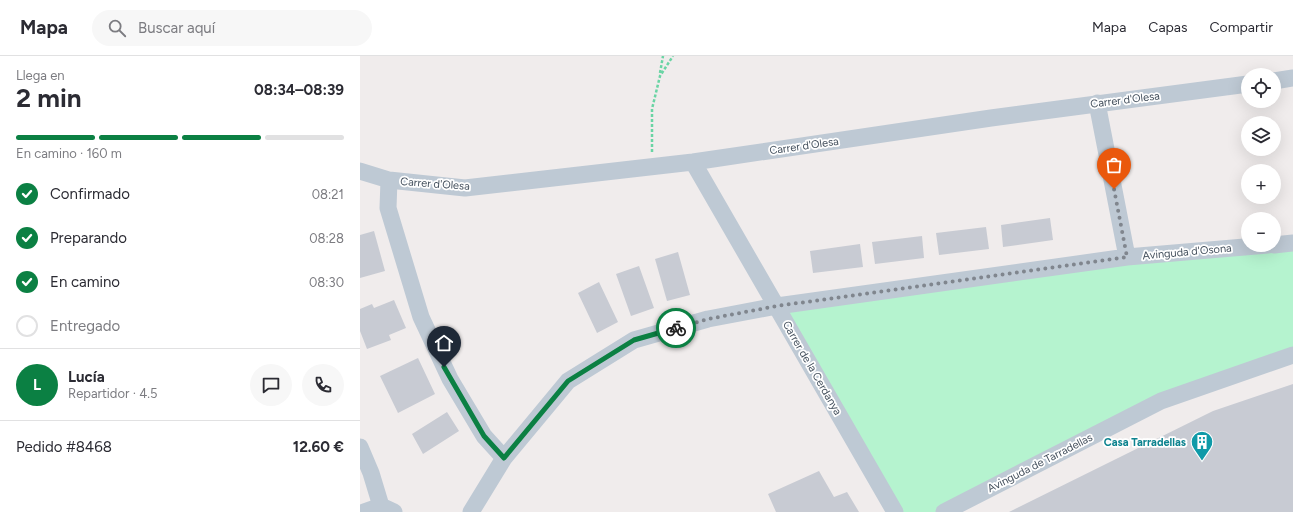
<!DOCTYPE html>
<html lang="es">
<meta charset="utf-8">
<style>
:root{--surface:#fff;--page:#f7f7f7;--text:#2b2b33;--muted:#7c7c81;--line:#e1e1e2;--accent:#0b8043}
body{margin:0;font-family:Figtree,sans-serif;background:var(--page);color:var(--text);height:100vh;display:flex;flex-direction:column;font-size:15px;white-space:nowrap}
*{box-sizing:border-box;margin:0}
p{font-size:13px;color:var(--muted)}
.icon{flex:none;width:22px;height:22px;fill:none;stroke:currentColor;stroke-width:2;stroke-linecap:round;stroke-linejoin:round}
.map{position:relative;flex:1;overflow:hidden}
.side{display:flex;flex-direction:column;background:var(--surface);width:360px}
.side>*{flex:none}
.fabs{position:absolute;left:881px;top:12px;display:grid;gap:8px}
.fabs a{display:grid;place-items:center;width:40px;height:40px;border-radius:50%;background:var(--surface);box-shadow:0 4px 16px #0002;font-size:20px}
.pin{position:absolute;display:grid;place-items:center;width:34px;height:34px;color:#fff;margin:-41px -17px;border-radius:50% 50% 50% 0;rotate:-45deg;box-shadow:0 0 4px #0007}
.pin .icon{rotate:45deg}
.courier{position:absolute;display:grid;place-items:center;width:40px;height:40px;margin:-20px;border:3px solid #0b8043;border-radius:50%;background:#fff;color:#222;box-shadow:0 1px 5px #0007}
.head em{font-style:normal;font-weight:700}
.head div{display:flex;flex-direction:column-reverse}
.head{display:flex;align-items:center;justify-content:space-between;height:68px;padding:0 16px}
h1{font-size:26px;font-weight:700;line-height:30px}
.bar{display:grid;grid-template-columns:repeat(4,1fr);gap:6px 4px;align-content:center;height:48px;padding:0 16px}
.bar i{height:5px;border-radius:3px;background:var(--line)}
.bar .selected{background:var(--accent)}
.bar p{grid-column:span 4}
.line{display:flex;align-items:center;gap:10px;padding:0 16px;border-top:1px solid var(--line)}
.line div{flex:1}
.round{display:grid;place-items:center;flex:none;width:42px;height:42px;border-radius:21px;background:var(--page)}
ol{padding:0 16px;list-style:none}
li{display:flex;align-items:center;gap:12px;height:44px}
li p{margin-inline-start:auto}
li .icon{padding:4px;border-radius:50%;background:var(--accent);color:#fff;stroke-width:4}
li:last-child{color:var(--muted)}
li i{width:22px;height:22px;border:2px solid var(--line);border-radius:50%}
header{display:flex;align-items:center;gap:24px;box-sizing:border-box;height:56px;padding:0 20px;background:var(--surface);border-bottom:1px solid var(--line)}
header strong{font-size:19px}
nav{display:flex;gap:22px;margin-inline-start:auto;font-size:14px}
.search{width:280px;height:36px;background:var(--page);display:flex;align-items:center;gap:10px;box-sizing:border-box;padding:0 14px;border-radius:22px;color:var(--muted);font-size:15px}
main{display:flex;flex:1;min-height:0}
.map>svg:first-child{display:block}
.green{fill:#b5f3cf}
.building{fill:#c8cbd3}
.lines{fill:none;stroke-linecap:round;stroke-linejoin:round}
.path{stroke:#6ad4a4;stroke-width:2.5;stroke-dasharray:3 2;stroke-linecap:butt}
.minor{stroke:#bec9d4;stroke-width:17}
.done{stroke:#80868e;stroke-width:4;stroke-dasharray:0 7.2}
.route{stroke:#0b8043;stroke-width:5}
.labels{text-anchor:middle;dominant-baseline:central;stroke-width:3.5;stroke-linejoin:round;paint-order:stroke}
.street-label{font-size:11px;fill:#434f5c;stroke:#fff}
.culture-label{font-size:11px;font-weight:bold;fill:#0d838f;stroke:#fff;text-anchor:end}
</style>
<header>
<strong>Mapa</strong>
<div class="search"><svg class="icon" aria-label="search" viewBox="0 0 24 24"><circle cx="10" cy="10" r="6"/><path d="M15 15l6 6"/></svg>Buscar aquí</div>
<nav><a>Mapa</a><a>Capas</a><a>Compartir</a></nav>
</header>
<main>
<section class="side">
<div class="head"><div><h1>2 min</h1><p>Llega en</p></div><em>08:34–08:39</em></div>
<div class="bar"><i class="selected"></i><i class="selected"></i><i class="selected"></i><i></i><p>En camino · 160 m</p></div>
<ol>
<li><svg class="icon" aria-label="check" viewBox="0 0 24 24"><path d="M5 12l5 5 9-10"/></svg>Confirmado<p>08:21</p></li>
<li><svg class="icon" aria-label="check" viewBox="0 0 24 24"><path d="M5 12l5 5 9-10"/></svg>Preparando<p>08:28</p></li>
<li><svg class="icon" aria-label="check" viewBox="0 0 24 24"><path d="M5 12l5 5 9-10"/></svg>En camino<p>08:30</p></li>
<li><i></i>Entregado</li>
</ol>
<div class="line" style="height:72px"><b class="round" style="background:var(--accent);color:#fff">L</b><div><b>Lucía</b><p>Repartidor · 4.5</p></div><a class="round"><svg class="icon" aria-label="chat" viewBox="0 0 24 24"><path d="M4 5h16v11H9l-5 4z"/></svg></a><a class="round"><svg class="icon" aria-label="phone" viewBox="0 0 24 24"><path d="M5 4h4l2 5-3 2q2 4 5 5l2-3 5 2v4C11 20 4 13 5 4z"/></svg></a></div>
<div class="line" style="height:52px"><div>Pedido #8468</div><b>12.60 €</b></div>
</section>
<div class="map">
<svg width="933" height="456" viewBox="0 0 933 456">
<rect width="100%" height="100%" fill="#f0ecec"/>
<path class="green" d="M933 187V299L801 345 584 456H535L415 252Z"/>
<path class="building" d="M690 162 693 184 643 191 641 169Z
M626 171 629 193 579 199 576 177Z
M14 175 25 215 0 222V179Z
M562 180 564 202 515 208 512 186Z
M500 188 503 211 453 217 450 195Z
M318 196 330 239 307 245 295 203Z
M279 210 294 252 271 260 256 218Z
M239 226 258 266 237 277 218 237Z
M34 244 46 272 29 279 31 284 7 293 0 275V253L12 248 14 252Z
M58 302 75 338 38 357 20 320Z
M933 328V456H649L853 355Z
M87 356 99 375 63 398 52 378Z
M459 415 474 441 487 436 499 456H416L408 438Z"/>
<g class="lines">
<path class="path" d="M300 17 303 0
M292 96V53L300 20 313 0"/>
<path class="minor" d="M914 25 933 22
M737 47 767 201
M333 106 535 456
M0 115 29 124 105 132 333 106 631 62 888 28
M29 124 28 152 61 261 90 323 124 380 144 402
M914 189 933 187
M0 391 11 417 21 450
M4 456 21 450 34 456
M111 456 144 402 208 325 274 284 348 263 417 250 767 201 908 189
M584 456 801 345 933 299"/>
</g>
<g class="lines">
<path class="done" d="M316 272 348 263 417 250 767 201 754 133"/>
<path class="route" d="M84 311 124 380 144 402 208 325 274 284 316 272"/>
</g>
<defs>
<g id="building-pin" transform="scale(1.15)"><path d="M0 17L-7.5 6A9.5 9.5 0 1 1 7.5 6Z" fill="#0f9aa8" stroke="#fff"/><path d="M-4-6H4V6H1V3H-1V6H-4ZM-2.5-4.3h1.7v1.8h-1.7ZM.8-4.3h1.7v1.8H.8ZM-2.5-1h1.7V.8h-1.7ZM.8-1h1.7V.8H.8Z" fill="#fff"/></g>
</defs>
<g fill-rule="evenodd">
<use href="#building-pin" x="842" y="386"/>
</g>
<g class="labels">
<g class="street-label">
<text transform="translate(765 44) rotate(-7)">Carrer d'Olesa</text>
<text transform="translate(444 90) rotate(-8)">Carrer d'Olesa</text>
<text transform="translate(75 128) rotate(4)">Carrer d'Olesa</text>
<text transform="translate(827 196) rotate(-5)">Avinguda d'Osona</text>
<text transform="translate(452 312) rotate(60)">Carrer de la Cerdanya</text>
<text transform="translate(680 407) rotate(-27)">Avinguda de Tarradellas</text>
</g>
<g class="culture-label">
<text x="826" y="386">Casa Tarradellas</text>
</g>
</g>
</svg>
<div class="fabs">
<a><svg class="icon" aria-label="locate" viewBox="0 0 24 24"><circle cx="12" cy="12" r="6"/><path d="M12 2v4M12 18v4M2 12h4M18 12h4"/></svg></a>
<a><svg class="icon" aria-label="layers" viewBox="0 0 24 24"><path d="M12 4l9 5-9 5-9-5zM3 14l9 5 9-5"/></svg></a>
<a>+</a>
<a>−</a>
</div>
<div class="pin" style="left:754px;top:133px;background:#ea580c"><svg class="icon" aria-label="bag" viewBox="0 0 24 24"><path d="M5 8h14l-1 12H6zM9 8a3 3 0 0 1 6 0"/></svg></div>
<div class="pin" style="left:84px;top:311px;background:#1f2937"><svg class="icon" aria-label="home" viewBox="0 0 24 24"><path d="M3 11l9-7 9 7M6 9v11h12V9"/></svg></div>
<div class="courier" style="left:316px;top:272px"><svg class="icon" aria-label="bike" viewBox="0 0 24 24"><circle cx="6" cy="16" r="4"/><circle cx="18" cy="16" r="4"/><path d="M6 16l4-8h5l3 8M10 8l3 8H6M13 5h3"/></svg></div>
</div>
</main>
